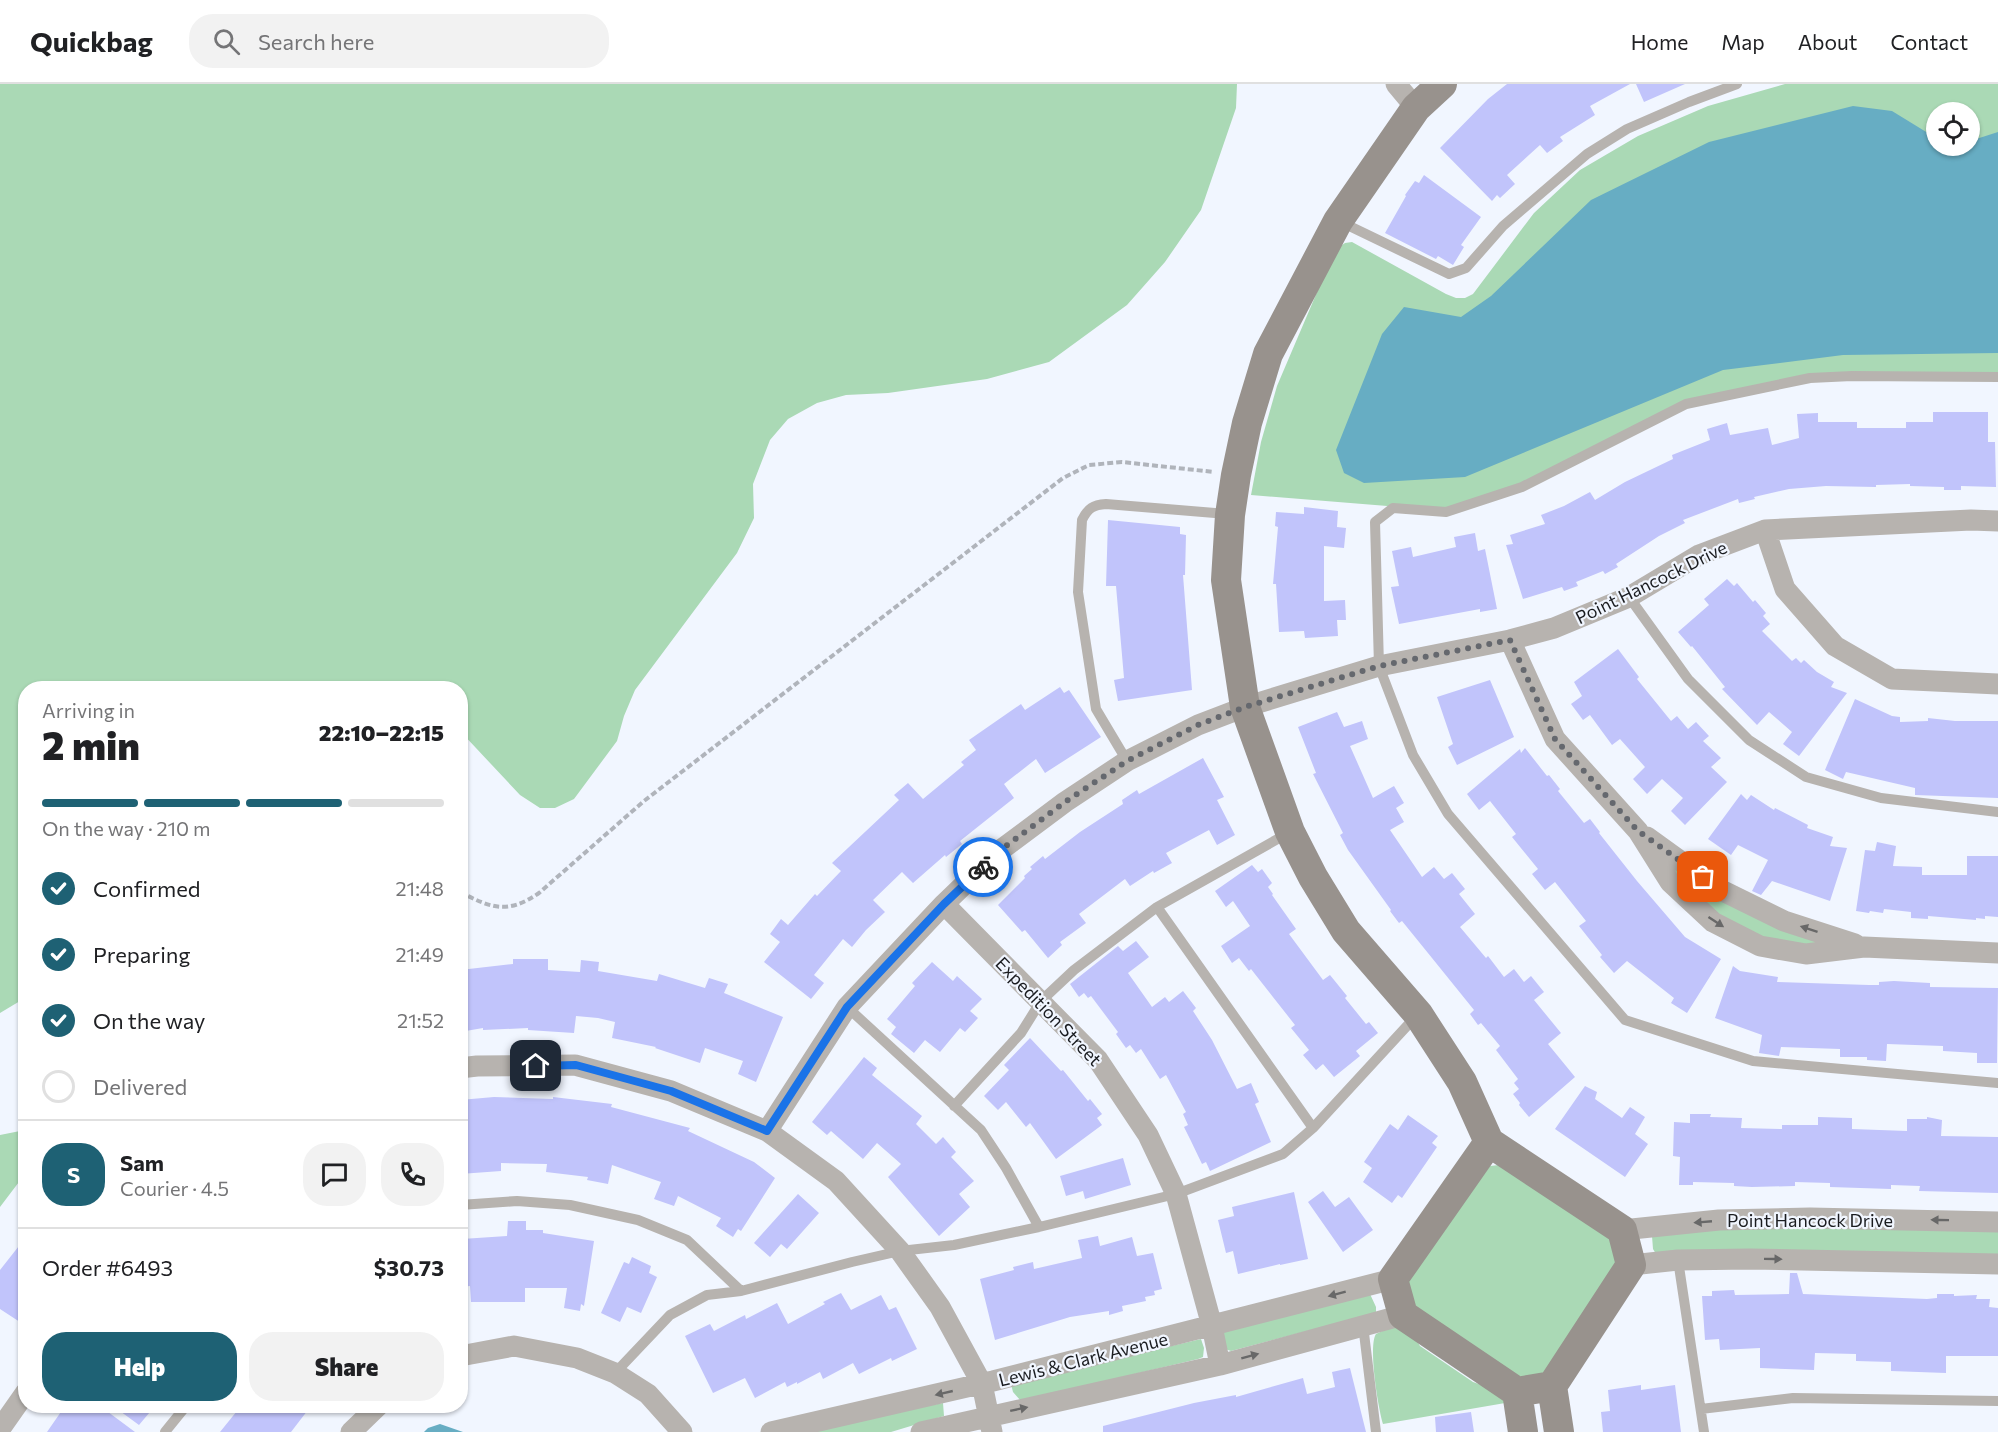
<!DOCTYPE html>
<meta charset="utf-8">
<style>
:root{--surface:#fff;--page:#f2f2f2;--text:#202124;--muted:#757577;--line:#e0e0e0;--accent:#1e6174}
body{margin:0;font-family:Commissioner,sans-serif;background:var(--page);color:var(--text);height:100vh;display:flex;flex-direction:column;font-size:22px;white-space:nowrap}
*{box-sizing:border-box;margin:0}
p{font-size:20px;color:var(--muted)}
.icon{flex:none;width:33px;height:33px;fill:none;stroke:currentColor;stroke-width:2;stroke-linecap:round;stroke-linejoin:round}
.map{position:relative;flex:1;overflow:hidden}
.panel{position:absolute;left:18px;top:597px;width:450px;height:732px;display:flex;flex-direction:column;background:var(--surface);border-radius:24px;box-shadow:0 2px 4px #0004}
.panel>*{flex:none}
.controls{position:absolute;left:1926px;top:18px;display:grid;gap:12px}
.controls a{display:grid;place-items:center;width:54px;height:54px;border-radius:50%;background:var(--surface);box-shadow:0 2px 4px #0004;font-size:30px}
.pin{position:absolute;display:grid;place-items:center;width:51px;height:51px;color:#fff;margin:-26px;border-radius:12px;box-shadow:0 3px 9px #0006}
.courier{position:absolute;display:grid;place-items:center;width:60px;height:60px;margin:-30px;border:4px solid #1a73e8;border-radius:50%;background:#fff;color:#222;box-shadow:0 2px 8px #0007}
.summary em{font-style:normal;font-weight:800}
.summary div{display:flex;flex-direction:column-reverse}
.summary{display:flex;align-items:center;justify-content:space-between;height:102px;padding:0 24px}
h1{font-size:39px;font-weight:800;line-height:45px}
.bar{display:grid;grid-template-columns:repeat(4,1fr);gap:9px 6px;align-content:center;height:72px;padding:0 24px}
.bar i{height:8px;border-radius:4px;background:var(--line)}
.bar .current{background:var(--accent)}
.bar p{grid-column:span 4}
.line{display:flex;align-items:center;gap:15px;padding:0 24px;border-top:2px solid var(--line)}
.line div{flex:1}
.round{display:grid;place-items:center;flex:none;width:63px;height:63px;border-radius:24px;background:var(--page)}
ol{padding:0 24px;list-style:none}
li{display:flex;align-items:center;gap:18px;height:66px}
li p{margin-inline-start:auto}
li .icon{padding:6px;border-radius:50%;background:var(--accent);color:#fff;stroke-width:4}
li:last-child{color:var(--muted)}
li i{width:33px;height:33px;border:3px solid var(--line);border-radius:50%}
.button{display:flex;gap:12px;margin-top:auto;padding:12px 24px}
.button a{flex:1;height:69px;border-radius:24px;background:var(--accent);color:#fff;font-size:24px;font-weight:800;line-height:69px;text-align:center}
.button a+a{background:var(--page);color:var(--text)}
header{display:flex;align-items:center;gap:36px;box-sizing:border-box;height:84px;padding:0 30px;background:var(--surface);border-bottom:2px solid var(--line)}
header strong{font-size:28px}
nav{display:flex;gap:33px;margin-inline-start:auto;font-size:21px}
.search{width:420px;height:54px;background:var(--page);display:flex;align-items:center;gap:15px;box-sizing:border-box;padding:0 21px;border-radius:24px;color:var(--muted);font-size:22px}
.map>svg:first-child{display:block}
.green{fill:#aad9b5;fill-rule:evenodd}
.water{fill:#67adc3}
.building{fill:#c1c4fb}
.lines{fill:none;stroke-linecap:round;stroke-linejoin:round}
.path{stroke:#b0b4bb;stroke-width:4;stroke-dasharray:6 3;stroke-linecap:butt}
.lane{stroke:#b7b3af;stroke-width:10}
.street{stroke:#b7b3af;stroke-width:21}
.secondary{stroke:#98928d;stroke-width:30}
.oneway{fill:#686868}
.done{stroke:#65686e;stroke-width:6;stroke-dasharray:0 10.8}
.route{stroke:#1a73e8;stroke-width:8}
.labels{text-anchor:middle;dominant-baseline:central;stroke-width:4.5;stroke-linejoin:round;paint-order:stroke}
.street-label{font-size:18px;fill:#1a1c20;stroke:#f1f6ff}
</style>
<header>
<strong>Quickbag</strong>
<div class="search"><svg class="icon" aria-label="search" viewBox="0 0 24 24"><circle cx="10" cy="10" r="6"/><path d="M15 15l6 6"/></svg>Search here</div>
<nav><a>Home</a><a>Map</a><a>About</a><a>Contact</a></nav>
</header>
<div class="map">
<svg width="1998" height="1348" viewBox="0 0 1998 1348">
<rect width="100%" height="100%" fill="#f1f6ff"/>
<path class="green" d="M0 0H1237L1236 24 1201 126 1165 178 1127 221 1049 278 987 295 888 309 846 311 817 319 788 335 770 356 753 400 754 434 737 469 635 606 624 632 617 657 574 715 555 724H540L520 711 461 648 460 604H348L339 602 334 604H26L25 914 0 929Z
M1785 0H1998V290H1824L1686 319 1517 402 1448 424H1412L1251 411 1261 358 1277 302 1335 166 1345 159 1352 158 1446 210 1456 214H1465L1473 210 1534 129 1580 86 1638 52 1708 22ZM1936 28H1970V62H1936Z
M1666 776 1840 864 1770 857 1723 835 1695 813Z
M25 1046V1090L0 1123V1051Z
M1499 1081 1610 1152 1620 1177 1549 1287 1527 1297 1413 1225 1407 1192 1490 1082Z
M1726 1142 1998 1147V1173L1656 1170 1653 1165 1652 1152Z
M1370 1210 1376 1223V1229L1231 1267 1225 1265 1221 1247Z
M1393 1242 1416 1255 1420 1262 1473 1298 1487 1303 1511 1318 1383 1340C1378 1324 1368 1262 1376 1250Z
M1201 1255 1204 1264 1203 1273 1198 1275 1021 1317 1013 1308 1011 1300Z
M943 1319 944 1332 891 1348H783Z"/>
<path class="water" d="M1853 22 1892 27 1936 54V62H1970V57L1998 48V269L1843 271 1723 286 1465 393 1364 399 1344 389 1336 366 1382 250 1404 223 1461 233 1491 212 1591 116 1709 58Z
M440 1340 463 1348H424L428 1344Z"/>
<path class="building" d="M1507 0H1630L1590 22 1595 31 1560 53 1563 57 1547 69 1540 61 1507 91 1515 100 1500 114 1497 111 1492 117 1440 64 1488 15Z
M1636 0H1685L1644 18Z
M1424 91 1481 133 1461 161 1464 163 1453 181 1438 172 1436 175 1385 149 1406 112 1405 111 1415 97 1419 99Z
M1933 328H1988V358H1995L1996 403 1961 402V406H1944V403L1910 402V400L1876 401V403L1826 402 1789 405 1754 413 1755 415 1739 419 1738 415 1683 436 1685 439 1659 452 1616 480 1618 483 1605 490 1603 487 1576 498 1578 502 1564 507 1562 503 1523 515 1506 461 1513 460 1510 451 1545 440 1541 431 1564 422 1590 408 1595 416 1625 398 1673 375 1672 371 1710 356 1707 345 1727 339 1730 351 1768 344 1772 361 1799 354 1797 330 1818 329V338H1857V344H1906V338H1933Z
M1304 423 1338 427 1337 443 1346 444 1344 464 1324 462V517L1345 516 1346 536H1337L1338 552 1305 554 1304 547 1279 548 1276 500H1273L1278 443 1275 442 1276 428 1304 430Z
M1108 436 1180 443V450L1186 451 1185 491H1183L1192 606 1118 617 1114 596 1124 594 1116 502H1106Z
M1475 449 1478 467 1485 465 1497 525 1480 528V525L1399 540 1391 503 1399 502 1392 467 1411 463 1413 473 1456 463 1454 453Z
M1727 495 1734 502 1737 499 1753 518 1755 516 1766 529 1763 532 1770 540 1762 547 1792 577 1796 574 1801 579 1804 576 1817 588 1834 598 1831 603 1847 609 1799 672 1783 660 1792 648 1769 628 1757 641 1722 605 1725 603 1692 562 1691 563 1678 548 1709 521 1704 515Z
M1618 565 1639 593 1637 595 1671 637 1677 632 1688 645 1696 638 1709 652 1703 657 1721 674 1711 683 1727 698 1685 741 1671 727 1683 714 1662 695 1647 710 1633 695 1645 683 1620 655 1612 661 1590 631 1583 636 1571 620 1582 612 1574 598Z
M1490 596 1514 653 1457 681 1448 663 1453 660 1437 613Z
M1060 603 1064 609 1069 606 1101 653 1045 689 1036 675 1004 700 1014 714 960 757 962 760 946 773 945 771 913 799 902 788 873 816 885 828 866 846 852 863 843 855 814 891 824 899 811 915 764 878 780 858 770 850 781 835 788 841 815 810 817 812 841 787 832 779 899 716 894 711 908 699 923 715 964 681 961 678 976 666 969 656 1021 620 1025 626Z
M1855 615 1892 632 1900 633V638L1928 637V634L1955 637H1998V714L1915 711V704L1846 688 1843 695 1825 686Z
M1337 628 1344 643 1362 637 1368 655 1350 662 1373 714 1394 702 1404 719 1396 724 1404 738 1390 746 1422 793 1434 783 1444 795 1452 789 1465 805 1459 810 1475 830 1460 843 1486 874 1488 872 1504 893 1514 885 1524 898 1531 892 1544 908 1534 916 1561 949 1548 960 1575 993 1529 1033 1519 1021 1520 1019 1513 1010 1519 1005 1514 999 1518 995 1496 966 1500 962 1481 939 1478 941 1470 930 1474 926 1432 874 1402 837 1399 839 1390 827 1391 826 1348 766 1340 751 1343 749 1313 690 1316 689 1298 643Z
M1525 664 1547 692 1549 691 1560 705 1558 707 1584 739 1590 735 1600 748 1599 749 1637 797 1685 853 1721 875 1687 929 1671 919 1674 914 1627 877 1614 889 1600 873 1602 871 1579 842 1586 837 1555 798 1545 806 1532 790 1538 785 1512 753 1516 750 1490 717 1479 726 1467 710 1520 665 1521 669Z
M1203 674 1224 713 1217 716 1235 751 1217 761 1209 746 1166 769 1172 779 1154 789 1153 787 1130 802 1125 795 1079 830 1086 839 1060 858 1062 861 1048 874 1025 846 1022 848 998 821 1025 794 1024 792 1032 785 1030 783 1043 772 1045 775 1080 748 1123 720 1122 716 1137 706 1139 710Z
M1741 710 1747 716 1751 711 1774 726 1775 724 1808 741 1807 744 1833 753 1830 762 1847 764 1830 817 1772 797 1761 811 1752 807 1768 776 1738 761 1731 771 1708 755Z
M1877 758 1896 762 1893 782 1922 783V791H1967V772H1998V833L1985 832V835L1976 834V836L1928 832V835L1911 834V828L1884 825 1883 829 1870 827 1869 829 1856 827 1865 766 1875 767Z
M1252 781 1258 788 1262 785 1272 799 1268 803 1273 810 1272 811 1296 845 1289 850 1323 896 1330 891 1347 912 1345 914 1366 940 1369 938 1378 949 1356 967 1360 972 1334 993 1323 980 1316 986 1303 971 1309 966 1291 944 1295 941 1251 885 1249 887 1239 874 1232 879 1221 862 1250 842 1233 817 1226 823 1215 807Z
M1136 857 1149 873 1128 889 1152 923 1165 913 1169 918 1183 907 1196 924 1193 927 1212 956 1237 1005 1251 999 1259 1018 1255 1020 1271 1058 1210 1087 1206 1078 1202 1080 1190 1055 1184 1043 1188 1041 1183 1030 1186 1028 1166 991 1160 995 1141 965 1136 969 1130 961 1126 964 1116 950 1118 948 1091 912 1088 914 1084 909 1079 913 1070 900 1118 862 1123 867Z
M513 875H548V886L580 888 581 876 599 878 598 887 657 897 659 890 705 904 709 894 728 900 724 909 783 933 756 998 738 990 743 977 705 964 700 979 655 964 656 963 612 954 615 938 598 934 576 932 574 949 528 946V944L483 946V944L460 948V886L513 880Z
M932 878 953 897 957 892 982 915 970 927 978 934 965 948 960 944 940 968 925 956 914 969 891 950 896 943 887 935 915 902 912 899Z
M1733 882 1740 887 1778 893 1777 898 1869 901H1879V898L1894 897 1930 899V903L1998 904 1997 979H1977V969L1943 967V962L1887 960 1886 977 1867 976V973H1840V965L1781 963 1779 972 1759 969 1762 951 1715 934Z
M1030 954 1061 987 1063 986 1088 1017 1090 1015 1102 1030 1097 1034 1102 1041 1056 1075 1030 1039 1026 1043 1006 1018 998 1026 984 1012 1009 986 1004 981Z
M864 973 877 984 872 991 922 1032 916 1040 936 1060 943 1053 956 1068 951 1073 974 1097 959 1110 970 1123 939 1152 888 1093 901 1080 877 1059 863 1075 831 1047 827 1051 812 1038Z
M1585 1002 1597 1008 1595 1015 1622 1034 1630 1023 1645 1033 1635 1050 1648 1060 1625 1093 1555 1045Z
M494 1013 553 1015V1013L612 1020 611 1023 690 1044 688 1047 754 1078 775 1094 741 1147 738 1145 733 1153 716 1142 721 1134 678 1112 674 1122 654 1115 661 1098 612 1081 608 1100 587 1096 588 1093 546 1088 547 1080 501 1079V1087L460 1090V1016Z
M1690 1030H1711L1710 1033 1742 1034 1741 1044 1782 1045V1041H1818V1033L1852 1034V1045L1907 1047V1035H1927V1033L1942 1036 1941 1052 1998 1053V1109L1919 1107 1920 1102 1891 1101V1105L1830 1103V1099L1795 1098V1102L1752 1103 1734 1102V1099L1693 1098V1101H1679L1680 1073 1673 1072 1674 1038 1690 1039Z
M1408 1031 1438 1052 1432 1059 1437 1063 1402 1114 1398 1111 1392 1119 1363 1098 1372 1084 1364 1078 1390 1040 1398 1046Z
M1123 1074 1131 1101 1085 1115 1083 1107 1066 1112 1060 1092Z
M1323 1107 1335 1123 1349 1113 1373 1146 1343 1168 1308 1118Z
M1294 1108 1308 1175 1280 1181V1180L1238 1190 1233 1167 1226 1169 1218 1136 1234 1132 1232 1123Z
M798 1110 819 1129 787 1165 781 1160 770 1173 754 1159Z
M508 1137H526V1146H543V1149L594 1157 584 1222 581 1220 580 1227 564 1224 567 1204H525V1218H471L470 1202 460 1203 462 1155 507 1152Z
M1098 1152 1100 1162 1132 1153 1137 1172 1153 1169 1162 1205 1154 1207 1155 1211 1145 1213 1146 1217 1122 1222 1123 1227 1109 1231V1227L1070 1233 995 1256 980 1195 1014 1186 1013 1183 1033 1178 1034 1185 1082 1174 1078 1156Z
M26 1153V1242L0 1225V1186Z
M632 1173 651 1182 649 1189 657 1193 641 1229 627 1223 620 1238 601 1229 624 1178 629 1180Z
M1790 1189H1797L1803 1210 1927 1215 1937 1214V1210H1954V1212L1977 1211 1976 1215H1990L1989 1223 1998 1224V1272H1946V1289L1891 1287V1278L1856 1277V1270L1815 1269 1814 1286 1760 1284V1264L1720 1266 1719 1255 1705 1256 1702 1212H1712V1207L1734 1206 1735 1211 1789 1210Z
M841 1209 851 1226 881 1211 889 1226 896 1223 917 1265 892 1277 891 1274 859 1290 853 1279 823 1295 820 1288 797 1300V1298L787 1303 785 1298 755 1314 745 1294 713 1309 685 1252 710 1240 714 1247 745 1231 746 1235 777 1219 788 1240 825 1220 823 1218Z
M1350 1284 1366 1348H1103V1342L1194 1319 1236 1311V1313L1303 1294 1307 1310 1335 1303 1332 1288Z
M1641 1301V1306L1675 1301 1681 1348H1603L1601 1328 1610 1327 1608 1306Z
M65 1322H100L135 1348H47Z
M113 1322H155L139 1341Z
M241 1322H311L291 1348H220Z
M1471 1328 1474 1348H1436L1435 1333Z"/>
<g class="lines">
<path class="path" d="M460 808C493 825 508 830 539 809L644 717 1063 394 1089 381 1122 378 1214 388"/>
<path class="lane" d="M1341 138 1449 190 1466 184 1503 142 1587 70 1627 45 1689 18 1737 0
M1998 293 1852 292 1810 294 1686 320 1522 403 1446 428 1393 424 1375 438 1379 582 1413 671 1448 730 1625 936 1753 977 1998 999
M1629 513 1688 595 1749 656 1806 693 1881 714 1998 728
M1127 677 1096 625 1078 508 1082 436C1088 424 1093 421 1106 420L1227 430
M1157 823 1313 1044
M847 923 981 1046 1006 1084 1039 1143
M954 1022 1021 949 1041 917 1074 886 1157 823 1290 748
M460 1121 517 1117 570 1121 638 1136 687 1156 741 1207
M1678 1176 1704 1348
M1363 1241 1376 1348
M615 1289 670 1231 707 1211 741 1207 852 1178 900 1167 954 1161 1039 1143 1176 1110 1283 1070 1313 1044 1417 931
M1701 1325 1793 1314 1998 1317
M165 1348 186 1322"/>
<path class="street" d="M1396 0 1416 24
M1765 446 1785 505 1835 562 1892 595 1998 600
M1510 556 1555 655 1638 747 1670 798 1713 838 1760 862 1806 870 1864 863 1998 869
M1647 753 1719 805 1784 837 1855 860
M944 820 1098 976 1148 1051 1176 1110 1212 1242 1220 1281
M460 984 477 982 575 981 671 1007 767 1047 836 1097 900 1167 940 1223 982 1300 992 1348
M767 1047 847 923 944 820 998 768 1065 718 1127 677 1198 641 1245 623 1379 582 1510 556 1554 544 1629 513 1699 471 1765 446 1971 436 1998 437
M1622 1146 1719 1136 1810 1134 1998 1138
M1631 1181 1678 1176 1750 1175 1998 1180
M460 1272 514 1262 577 1274 615 1289 648 1310 682 1348
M0 1345 26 1308
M351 1348 378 1322
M771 1348 993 1297 1393 1195
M921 1348 1220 1281 1403 1231"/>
<path class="secondary" d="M1442 0 1416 24 1338 137 1268 270 1247 339 1236 391 1230 431 1226 496 1245 623 1290 748 1313 793 1346 847 1418 930 1462 998 1489 1058
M1489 1058 1622 1146 1631 1181 1552 1302 1517 1308 1403 1231 1393 1195Z
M1552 1302 1559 1348
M1517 1308 1523 1348"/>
</g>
<defs><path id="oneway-solid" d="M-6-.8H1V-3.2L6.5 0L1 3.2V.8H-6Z" transform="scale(1.5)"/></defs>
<g class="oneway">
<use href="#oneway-solid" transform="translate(1716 838) rotate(33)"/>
<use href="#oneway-solid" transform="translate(1809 845) rotate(-162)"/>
<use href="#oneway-solid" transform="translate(1940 1136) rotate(-179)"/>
<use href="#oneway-solid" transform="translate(1703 1138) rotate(175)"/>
<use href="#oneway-solid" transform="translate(1773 1175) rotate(1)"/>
<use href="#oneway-solid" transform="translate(1337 1210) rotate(165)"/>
<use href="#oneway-solid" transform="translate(1250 1272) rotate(-15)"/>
<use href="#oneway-solid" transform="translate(944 1309) rotate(167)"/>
<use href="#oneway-solid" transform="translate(1019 1325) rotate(-12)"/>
</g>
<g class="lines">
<path class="done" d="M983 783 998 768 1065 718 1127 677 1198 641 1245 623 1379 582 1510 556 1555 655 1638 747 1703 793"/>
<path class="route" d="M536 982 576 981 671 1007 767 1047 847 923 944 820 983 783"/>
</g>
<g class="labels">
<g class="street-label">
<text transform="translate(1651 498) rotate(-26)">Point Hancock Drive</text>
<text transform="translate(1049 927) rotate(46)">Expedition Street</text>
<text x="1810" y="1136">Point Hancock Drive</text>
<text transform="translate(1083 1275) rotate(-14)">Lewis &amp; Clark Avenue</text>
</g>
</g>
</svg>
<div class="controls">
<a><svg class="icon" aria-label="locate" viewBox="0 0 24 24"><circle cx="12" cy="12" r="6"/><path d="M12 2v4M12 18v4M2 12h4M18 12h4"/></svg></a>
</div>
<div class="pin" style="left:1703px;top:793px;background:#ea580c"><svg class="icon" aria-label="bag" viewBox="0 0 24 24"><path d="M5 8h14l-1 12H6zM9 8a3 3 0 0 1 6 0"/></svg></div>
<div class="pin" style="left:536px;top:982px;background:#1f2937"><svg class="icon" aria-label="home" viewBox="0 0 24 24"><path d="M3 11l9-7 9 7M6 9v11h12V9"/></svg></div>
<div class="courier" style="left:983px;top:783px"><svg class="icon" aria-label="bike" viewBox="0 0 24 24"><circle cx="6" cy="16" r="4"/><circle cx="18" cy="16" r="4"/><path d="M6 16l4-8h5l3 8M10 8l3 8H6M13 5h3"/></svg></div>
<section class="panel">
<div class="summary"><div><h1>2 min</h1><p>Arriving in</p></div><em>22:10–22:15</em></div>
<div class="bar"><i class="current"></i><i class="current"></i><i class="current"></i><i></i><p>On the way · 210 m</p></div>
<ol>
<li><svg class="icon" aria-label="check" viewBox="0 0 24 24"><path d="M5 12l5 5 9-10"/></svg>Confirmed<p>21:48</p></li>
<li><svg class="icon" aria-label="check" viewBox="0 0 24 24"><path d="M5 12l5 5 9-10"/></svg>Preparing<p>21:49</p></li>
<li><svg class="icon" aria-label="check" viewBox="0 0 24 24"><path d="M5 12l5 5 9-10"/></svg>On the way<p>21:52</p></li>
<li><i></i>Delivered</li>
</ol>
<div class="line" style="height:108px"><b class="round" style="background:var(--accent);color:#fff">S</b><div><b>Sam</b><p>Courier · 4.5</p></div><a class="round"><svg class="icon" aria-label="chat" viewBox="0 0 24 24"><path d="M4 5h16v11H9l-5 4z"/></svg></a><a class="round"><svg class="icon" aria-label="phone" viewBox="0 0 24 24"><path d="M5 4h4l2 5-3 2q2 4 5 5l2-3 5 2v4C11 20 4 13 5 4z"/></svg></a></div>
<div class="line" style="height:78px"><div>Order #6493</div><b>$30.73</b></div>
<div class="button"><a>Help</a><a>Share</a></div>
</section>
</div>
